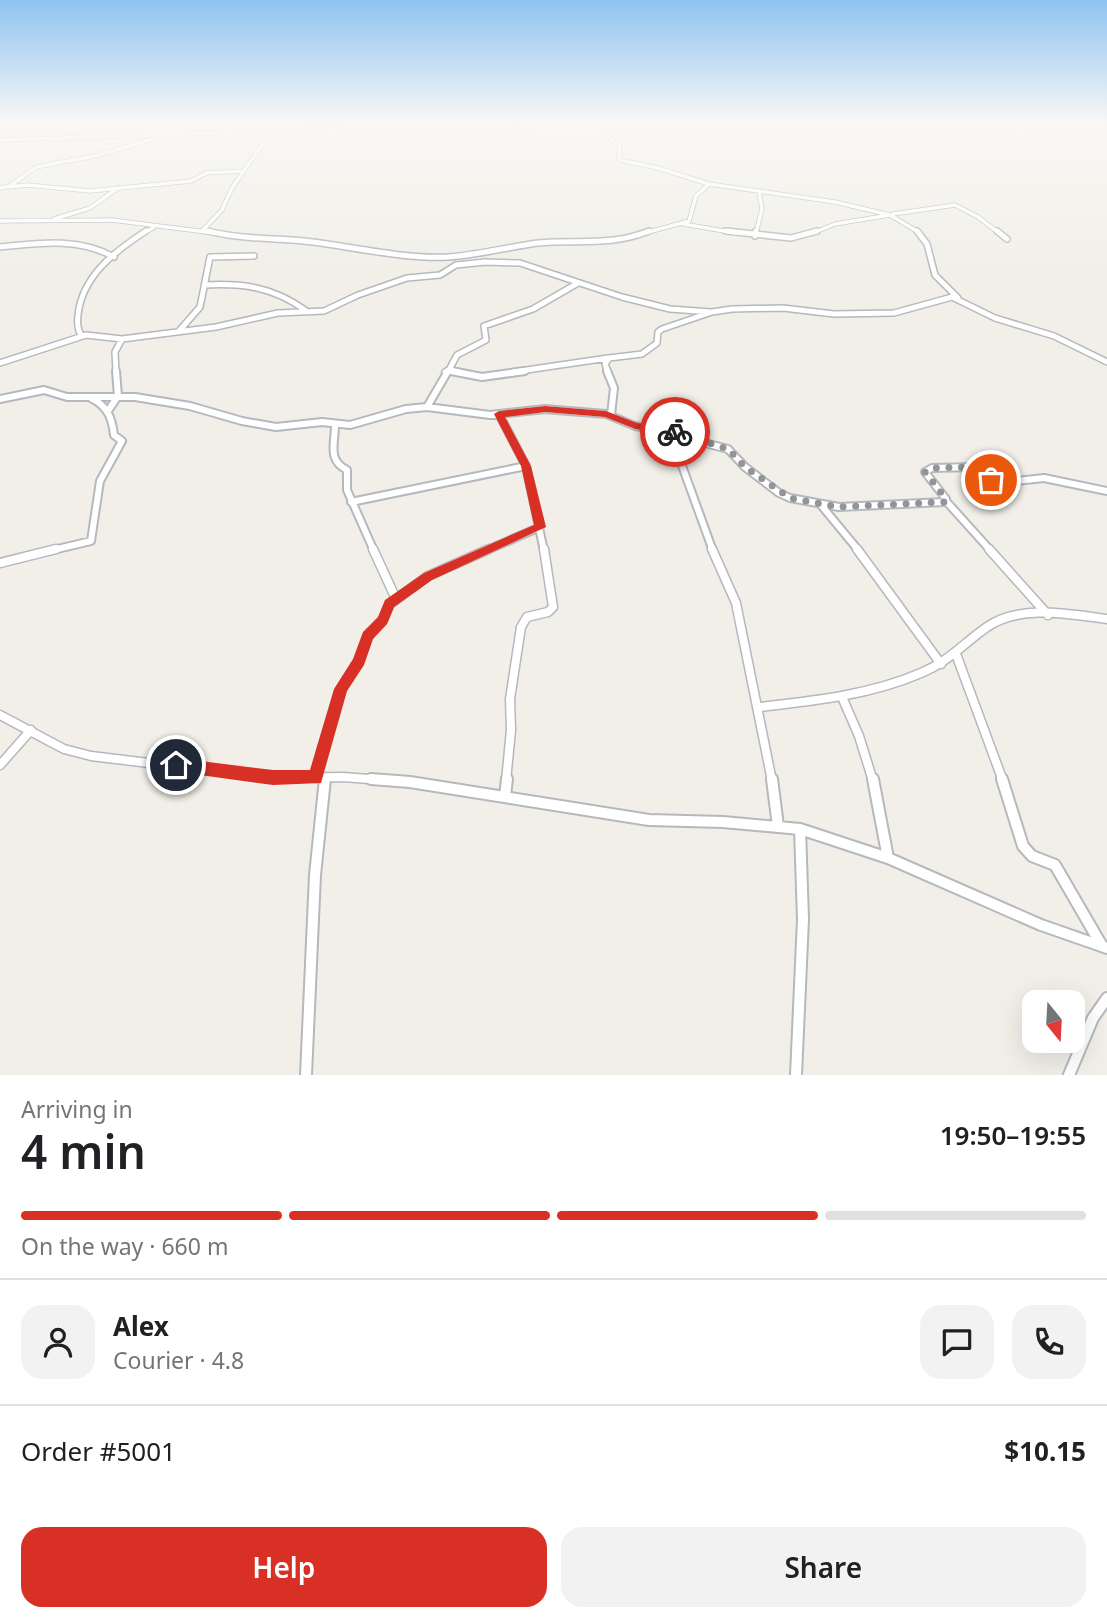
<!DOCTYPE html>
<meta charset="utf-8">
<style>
:root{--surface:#fff;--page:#f2f2f2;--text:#202124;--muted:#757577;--line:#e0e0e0;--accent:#d93025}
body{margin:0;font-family:"Noto Sans",sans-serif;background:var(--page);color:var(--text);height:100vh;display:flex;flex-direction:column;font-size:26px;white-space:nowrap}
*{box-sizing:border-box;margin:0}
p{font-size:23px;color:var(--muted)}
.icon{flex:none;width:38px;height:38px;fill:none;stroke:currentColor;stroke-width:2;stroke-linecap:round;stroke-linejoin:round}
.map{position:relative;height:1075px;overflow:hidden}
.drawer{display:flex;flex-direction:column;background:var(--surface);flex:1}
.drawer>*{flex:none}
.needle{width:46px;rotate:162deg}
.controls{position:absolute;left:1022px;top:990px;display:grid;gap:14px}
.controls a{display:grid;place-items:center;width:63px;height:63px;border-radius:14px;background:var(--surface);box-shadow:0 7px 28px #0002;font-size:35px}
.pin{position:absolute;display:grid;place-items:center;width:60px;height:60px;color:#fff;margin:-30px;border:4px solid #fff;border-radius:50%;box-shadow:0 2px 7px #0007}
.courier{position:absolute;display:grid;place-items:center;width:70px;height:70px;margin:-35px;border:5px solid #d93025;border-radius:50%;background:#fff;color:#222;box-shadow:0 2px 9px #0007}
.overview em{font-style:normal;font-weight:600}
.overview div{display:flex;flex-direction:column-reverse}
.overview{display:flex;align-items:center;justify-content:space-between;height:119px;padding:0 21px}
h1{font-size:46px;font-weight:600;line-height:52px}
.bar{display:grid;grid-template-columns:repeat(4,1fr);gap:10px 7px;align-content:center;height:84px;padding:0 21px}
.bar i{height:9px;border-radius:5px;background:var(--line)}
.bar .selected{background:var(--accent)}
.bar p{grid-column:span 4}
.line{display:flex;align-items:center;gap:18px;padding:0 21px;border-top:2px solid var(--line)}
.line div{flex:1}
.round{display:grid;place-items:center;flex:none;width:74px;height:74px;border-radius:21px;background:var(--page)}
.cta{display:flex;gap:14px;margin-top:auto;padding:14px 21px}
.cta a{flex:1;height:80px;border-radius:21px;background:var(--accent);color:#fff;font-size:28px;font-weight:600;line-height:80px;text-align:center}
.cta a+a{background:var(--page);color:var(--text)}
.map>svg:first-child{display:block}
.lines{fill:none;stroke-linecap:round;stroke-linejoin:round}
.minor-far4-casing{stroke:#b5b8bc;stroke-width:5}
.minor-far3-casing{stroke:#b5b8bc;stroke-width:8}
.minor-far2-casing{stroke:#b5b8bc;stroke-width:10}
.minor-far1-casing{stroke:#b5b8bc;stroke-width:11}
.minor-casing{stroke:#b5b8bc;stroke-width:14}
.minor-far4{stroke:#fff;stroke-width:3.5}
.minor-far3{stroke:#fff;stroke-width:5}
.minor-far2{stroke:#fff;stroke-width:6}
.minor-far1{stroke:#fff;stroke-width:8}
.minor{stroke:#fff;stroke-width:10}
.route{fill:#d93025}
.done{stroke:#929495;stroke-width:7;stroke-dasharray:0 12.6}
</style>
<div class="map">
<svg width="1107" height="1075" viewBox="0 0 1107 1075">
<rect width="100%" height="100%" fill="#f1efe8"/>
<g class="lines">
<g class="minor-far4-casing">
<path id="minor-far4" d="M224 130 243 124
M171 133 193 124
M211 133 487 125 547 135 592 134 609 137 620 146 619 159 624 161 658 168 709 184 835 202 890 215 920 233
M0 140 212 133
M9 187 27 185 90 191 191 181 206 173 243 171
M0 188 10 186 36 167 95 156 156 138
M893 214 955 205 978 217 999 233
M54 219 90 208 118 188
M0 221 112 220 214 233
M683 224 736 233
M203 230 222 210 232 188 268 136 266 132
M144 233 153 228
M645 233 689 221 696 196 709 184
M756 233 762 209 759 192
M813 233 835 224 890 215"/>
</g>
<g class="minor-far3-casing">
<path id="minor-far3" d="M208 231C239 239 271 238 304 241 351 246 400 259 448 257 478 255 508 247 538 243 578 239 609 247 649 231
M726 231 791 238 817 231
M917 231 927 244 935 275 958 298
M997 231 1007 239
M755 236 756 231
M0 247C40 243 78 237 114 257
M483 262 520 263 622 297 670 309 711 312
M205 285C243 283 273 287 305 310
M179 331 200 307 210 257 254 256
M82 336C77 330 77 323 78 315 82 276 115 251 146 231
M0 363 86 335 122 339 216 327 278 313 324 311 358 295 407 278 440 275 456 265 485 262
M449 370 457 355 486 340 484 326 533 309 578 283
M116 372 115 352 122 339
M445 372 449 370 460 372
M513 372 608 358
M608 372 605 364 609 358 642 354 657 343 658 332 662 329 712 312 732 309 783 308 834 314 894 313 952 297 995 318 1054 336 1107 362"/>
</g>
<g class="minor-far2-casing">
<path id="minor-far2" d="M451 371 482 377 525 371
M607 371 614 388 611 415
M0 399 44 390 67 397H135L190 406 242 421 276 427 322 422 350 425 406 409 427 407 490 415 545 409 606 414 635 426 688 435 701 442 728 449 745 467 779 493 790 498 839 507 944 502 946 499 925 472 932 468 975 467 998 483 1044 478 1107 491
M427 407 448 371
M108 411 118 396 116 371
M499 414 526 466 544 551
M335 425C335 444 327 460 347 470V490L374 551
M680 432 681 463 713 551
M946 501 991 551
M351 502 526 466
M821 505 859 551
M49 551 91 541 100 481 122 441 114 435C112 417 107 406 91 398
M485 551 540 527"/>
</g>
<g class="minor-far1-casing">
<path id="minor-far1" d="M373 549 396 599
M712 549 736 603 772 781
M857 549 941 664
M989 549 1048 615
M0 563 56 549
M956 654 1003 781
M842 697 859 736 873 781
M759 707C814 701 870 695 921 673 948 662 964 643 987 627 1020 604 1069 614 1107 619
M0 715 64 749 91 756 273 778 343 777 395 781
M0 765 31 730
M325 777V781
M316 778 321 752 341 689 359 661 368 636 383 620 390 604 428 576 489 549
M506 781 511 730 510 699 521 627 527 617 548 612 553 607 544 549"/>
</g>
<g class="minor-casing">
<path id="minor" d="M371 779 410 782 649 820 723 822 800 829 888 858 1041 925 1107 948
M772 779 778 826
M873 779 888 858
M1002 779 1023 846 1032 856 1055 865 1102 946
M505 796 507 779
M306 1075 315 875 325 779
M796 1075 803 919 800 829
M1069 1075 1093 1018 1107 998"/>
</g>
<use href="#minor-far4" class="minor-far4"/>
<use href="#minor-far3" class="minor-far3"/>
<use href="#minor-far2" class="minor-far2"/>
<use href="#minor-far1" class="minor-far1"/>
<use href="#minor" class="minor"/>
</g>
<linearGradient id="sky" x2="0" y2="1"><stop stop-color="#8fc3f1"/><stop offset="0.45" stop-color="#f9f8f5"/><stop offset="1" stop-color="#f9f8f5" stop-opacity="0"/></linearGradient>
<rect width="1107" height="274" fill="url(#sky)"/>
<path class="route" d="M545 406 606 411 637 423 675 428 680 432 675 435 635 429 605 417 545 412 505 417 531 466 546 527 432 580 394 607 387 624 373 639 364 665 347 691 321 783 273 785 171 771 169 765 171 760 176 758 273 770H310L334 689 353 659 363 632 378 617 385 600 424 573 534 525 521 466 494 414 499 411Z"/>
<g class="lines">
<path class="done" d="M675 432 728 449 745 467 790 498 839 507 944 502 946 499 925 472 932 468 975 467 991 480"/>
</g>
</svg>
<div class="controls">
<a><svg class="needle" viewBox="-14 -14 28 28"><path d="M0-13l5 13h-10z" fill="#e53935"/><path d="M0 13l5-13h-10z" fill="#757577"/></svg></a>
</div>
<div class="pin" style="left:991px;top:480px;background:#ea580c"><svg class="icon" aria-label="bag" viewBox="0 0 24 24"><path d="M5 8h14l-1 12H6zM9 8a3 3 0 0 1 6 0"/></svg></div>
<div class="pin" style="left:176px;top:765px;background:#1f2937"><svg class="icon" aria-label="home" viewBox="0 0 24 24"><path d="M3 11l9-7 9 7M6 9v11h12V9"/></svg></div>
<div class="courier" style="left:675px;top:432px"><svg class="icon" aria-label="bike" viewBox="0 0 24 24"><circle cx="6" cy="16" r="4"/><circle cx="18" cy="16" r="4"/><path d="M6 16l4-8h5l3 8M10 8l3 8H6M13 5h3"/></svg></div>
</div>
<section class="drawer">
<div class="overview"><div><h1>4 min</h1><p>Arriving in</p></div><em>19:50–19:55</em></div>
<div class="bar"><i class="selected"></i><i class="selected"></i><i class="selected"></i><i></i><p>On the way · 660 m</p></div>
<div class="line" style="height:126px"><a class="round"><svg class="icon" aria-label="person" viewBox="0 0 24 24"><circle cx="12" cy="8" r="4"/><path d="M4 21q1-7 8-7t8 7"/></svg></a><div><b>Alex</b><p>Courier · 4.8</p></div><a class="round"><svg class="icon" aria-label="chat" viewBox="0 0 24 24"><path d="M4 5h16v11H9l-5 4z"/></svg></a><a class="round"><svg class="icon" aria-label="phone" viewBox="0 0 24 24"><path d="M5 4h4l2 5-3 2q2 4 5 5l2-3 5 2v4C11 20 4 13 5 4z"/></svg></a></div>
<div class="line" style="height:91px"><div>Order #5001</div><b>$10.15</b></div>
<div class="cta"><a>Help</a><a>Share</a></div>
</section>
